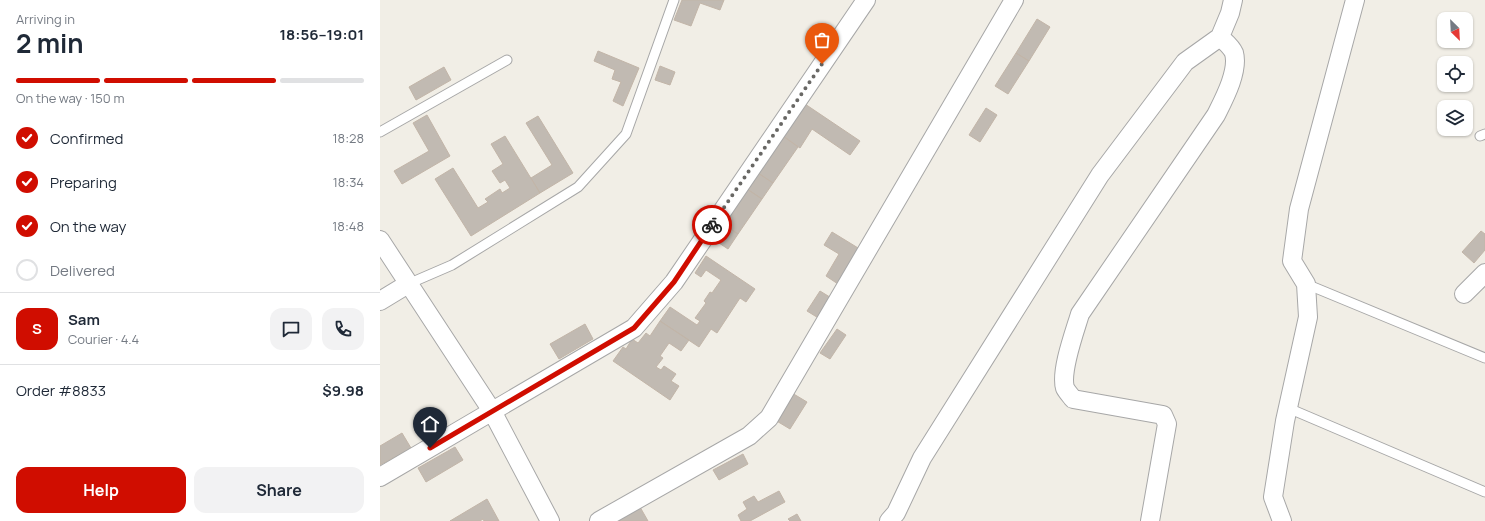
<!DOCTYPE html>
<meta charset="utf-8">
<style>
:root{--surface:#fff;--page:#f2f2f3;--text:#1f2937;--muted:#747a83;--line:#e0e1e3;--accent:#d00d00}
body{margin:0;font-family:Manrope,sans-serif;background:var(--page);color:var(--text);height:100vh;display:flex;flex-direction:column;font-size:15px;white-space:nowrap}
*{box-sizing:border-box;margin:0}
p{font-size:13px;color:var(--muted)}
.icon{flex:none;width:22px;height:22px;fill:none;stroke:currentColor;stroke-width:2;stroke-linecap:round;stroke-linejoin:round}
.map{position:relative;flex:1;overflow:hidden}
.drawer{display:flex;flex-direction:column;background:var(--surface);width:380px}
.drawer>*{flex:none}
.needle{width:26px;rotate:156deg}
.tools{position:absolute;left:1057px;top:12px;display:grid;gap:8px}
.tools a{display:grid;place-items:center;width:36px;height:36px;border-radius:8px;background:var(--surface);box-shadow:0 1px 3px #0004;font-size:20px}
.pin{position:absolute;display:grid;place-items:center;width:34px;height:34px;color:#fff;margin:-41px -17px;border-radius:50% 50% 50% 0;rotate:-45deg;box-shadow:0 0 4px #0007}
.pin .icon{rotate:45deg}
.courier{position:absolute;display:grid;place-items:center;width:40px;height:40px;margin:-20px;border:3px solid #d00d00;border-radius:50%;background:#fff;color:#222;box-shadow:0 1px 5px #0007}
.headline em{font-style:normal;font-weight:700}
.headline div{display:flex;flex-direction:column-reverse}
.headline{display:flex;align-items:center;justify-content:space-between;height:68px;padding:0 16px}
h1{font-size:26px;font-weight:700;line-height:30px}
.bar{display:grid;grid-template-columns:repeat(4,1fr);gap:6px 4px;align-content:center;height:48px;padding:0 16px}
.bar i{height:5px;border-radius:3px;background:var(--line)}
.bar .on{background:var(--accent)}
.bar p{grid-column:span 4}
.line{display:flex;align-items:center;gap:10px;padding:0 16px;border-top:1px solid var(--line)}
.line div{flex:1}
.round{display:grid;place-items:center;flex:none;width:42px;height:42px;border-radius:12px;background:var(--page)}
ol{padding:0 16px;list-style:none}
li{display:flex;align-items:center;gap:12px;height:44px}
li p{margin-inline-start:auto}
li .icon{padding:4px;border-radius:50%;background:var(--accent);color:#fff;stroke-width:4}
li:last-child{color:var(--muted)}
li i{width:22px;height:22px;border:2px solid var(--line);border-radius:50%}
.button{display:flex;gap:8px;margin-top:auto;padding:8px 16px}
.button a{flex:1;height:46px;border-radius:12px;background:var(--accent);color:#fff;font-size:16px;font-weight:700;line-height:46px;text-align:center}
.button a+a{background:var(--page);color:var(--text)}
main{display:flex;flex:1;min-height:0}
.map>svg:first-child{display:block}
.building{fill:#c1bab2;stroke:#c2b5a8}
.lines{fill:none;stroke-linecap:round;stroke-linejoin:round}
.lane-casing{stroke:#a7a7a7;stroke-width:11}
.street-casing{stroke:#a7a7a7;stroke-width:20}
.lane{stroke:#fff;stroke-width:9}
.street{stroke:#fff;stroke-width:18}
.done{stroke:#696865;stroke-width:4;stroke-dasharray:0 7.2}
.route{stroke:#d00d00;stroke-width:5}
</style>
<main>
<section class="drawer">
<div class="headline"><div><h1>2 min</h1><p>Arriving in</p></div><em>18:56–19:01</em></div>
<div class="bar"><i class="on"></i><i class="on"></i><i class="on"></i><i></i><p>On the way · 150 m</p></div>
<ol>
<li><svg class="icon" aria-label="check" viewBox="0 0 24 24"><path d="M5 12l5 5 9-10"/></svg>Confirmed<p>18:28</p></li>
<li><svg class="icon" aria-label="check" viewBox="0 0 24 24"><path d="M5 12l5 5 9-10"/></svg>Preparing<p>18:34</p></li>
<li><svg class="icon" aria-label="check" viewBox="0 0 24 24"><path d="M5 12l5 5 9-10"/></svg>On the way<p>18:48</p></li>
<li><i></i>Delivered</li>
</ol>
<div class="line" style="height:72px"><b class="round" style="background:var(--accent);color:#fff">S</b><div><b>Sam</b><p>Courier · 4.4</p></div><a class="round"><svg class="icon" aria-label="chat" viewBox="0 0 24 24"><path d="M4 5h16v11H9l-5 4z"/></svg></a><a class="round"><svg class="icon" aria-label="phone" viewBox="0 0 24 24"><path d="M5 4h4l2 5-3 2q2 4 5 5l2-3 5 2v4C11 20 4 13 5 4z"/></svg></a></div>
<div class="line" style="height:52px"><div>Order #8833</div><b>$9.98</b></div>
<div class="button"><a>Help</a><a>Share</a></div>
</section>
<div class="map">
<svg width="1105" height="521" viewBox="0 0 1105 521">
<rect width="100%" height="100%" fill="#f1eee6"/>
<path class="building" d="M302 0H344L340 10 320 3 311 26 294 20Z
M657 19 670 27 649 61 636 53Z
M218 51 259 68 243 106 233 101 241 82 232 79 235 70 214 61Z
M636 53 649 61 628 94 615 86Z
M280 66 295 72 290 85 275 80Z
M64 67 71 80 36 100 29 87Z
M425 104 480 141 470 155 432 129 420 148 403 136Z
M606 108 617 115 600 142 589 135Z
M47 115 70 156 22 184 14 171 49 151 33 123Z
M158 116 193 173 160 193 151 178 172 165 146 123Z
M125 136 160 193 91 236 55 179 73 168 98 208 108 202 105 199 120 189 122 193 130 188 125 180 120 183 112 171 123 164 111 144Z
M403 136 418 147 393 183 378 173Z
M378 173 393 183 382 199 367 189Z
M367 189 382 199 358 234 343 224Z
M343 224 358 234 348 249 333 239Z
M1101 231 1105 234V250L1094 263 1082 252Z
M452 232 483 251 461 286 446 276 459 254 444 245Z
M326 256 375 289 366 302 360 298 337 333 331 329 319 347 280 321 290 307 317 325 320 321 315 318 326 303 324 301 330 292 332 293 341 280 326 270 321 277 315 273Z
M440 291 453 299 440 319 427 311Z
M280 321 309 340 301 351 289 343 280 356 283 358 276 367 281 370 284 366 296 374 291 381 299 386 290 400 233 361 243 347 246 349 252 339 258 343 266 333 270 336Z
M205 324 213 339 179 359 170 344Z
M457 329 466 335 450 359 440 353Z
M412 393 427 402 410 429 395 420Z
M22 433 31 448 0 465V446Z
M75 447 83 460 46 482 38 468Z
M363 454 368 464 339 480 333 470Z
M399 491 405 502 370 521H361L358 515 367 509 363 502 374 496 378 502Z
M107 499 119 521H104L103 519 100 521H70Z
M260 507 268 521H235Z
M417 514 421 521H410L408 519Z"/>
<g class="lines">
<g class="lane-casing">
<path id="lane" d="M0 132 127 60
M1100 136 1105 134
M28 284 72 265 198 187 246 134 294 0
M926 284 1105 358
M908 408 1105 492"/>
</g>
<g class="street-casing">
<path id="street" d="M0 240 112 411 170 521
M1084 294 1105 273
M0 301 28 284
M0 477 254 328 294 282 486 0
M219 521 369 436 389 418 634 0
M509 521 516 513 542 458 720 175 805 62 840 37 850 13 853 0
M770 521 787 424 783 415 693 399C691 396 687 392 685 388 680 371 695 331 700 314L836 115C844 99 859 71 854 53 851 46 845 42 840 37
M902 521 893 497 905 421 928 317 926 284 912 261 919 209 975 0"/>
</g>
<use href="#lane" class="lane"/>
<use href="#street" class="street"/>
</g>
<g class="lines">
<path class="done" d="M332 225 442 64"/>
<path class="route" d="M50 448 254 328 294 282 332 225"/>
</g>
</svg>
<div class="tools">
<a><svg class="needle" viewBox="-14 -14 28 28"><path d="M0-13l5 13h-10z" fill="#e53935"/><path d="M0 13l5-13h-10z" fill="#747a83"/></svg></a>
<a><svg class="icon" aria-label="locate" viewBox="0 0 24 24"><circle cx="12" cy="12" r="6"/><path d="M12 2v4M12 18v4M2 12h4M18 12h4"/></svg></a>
<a><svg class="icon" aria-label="layers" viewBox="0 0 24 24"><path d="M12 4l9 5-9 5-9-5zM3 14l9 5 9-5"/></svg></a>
</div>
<div class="pin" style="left:442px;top:64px;background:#ea580c"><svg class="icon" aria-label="bag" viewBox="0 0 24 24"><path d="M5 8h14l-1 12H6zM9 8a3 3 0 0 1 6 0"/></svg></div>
<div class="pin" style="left:50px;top:448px;background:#1f2937"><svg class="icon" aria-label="home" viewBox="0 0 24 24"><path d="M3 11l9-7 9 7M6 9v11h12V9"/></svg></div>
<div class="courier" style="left:332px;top:225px"><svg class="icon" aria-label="bike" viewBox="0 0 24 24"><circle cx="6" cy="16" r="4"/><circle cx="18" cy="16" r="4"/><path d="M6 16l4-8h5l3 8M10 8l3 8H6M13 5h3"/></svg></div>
</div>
</main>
